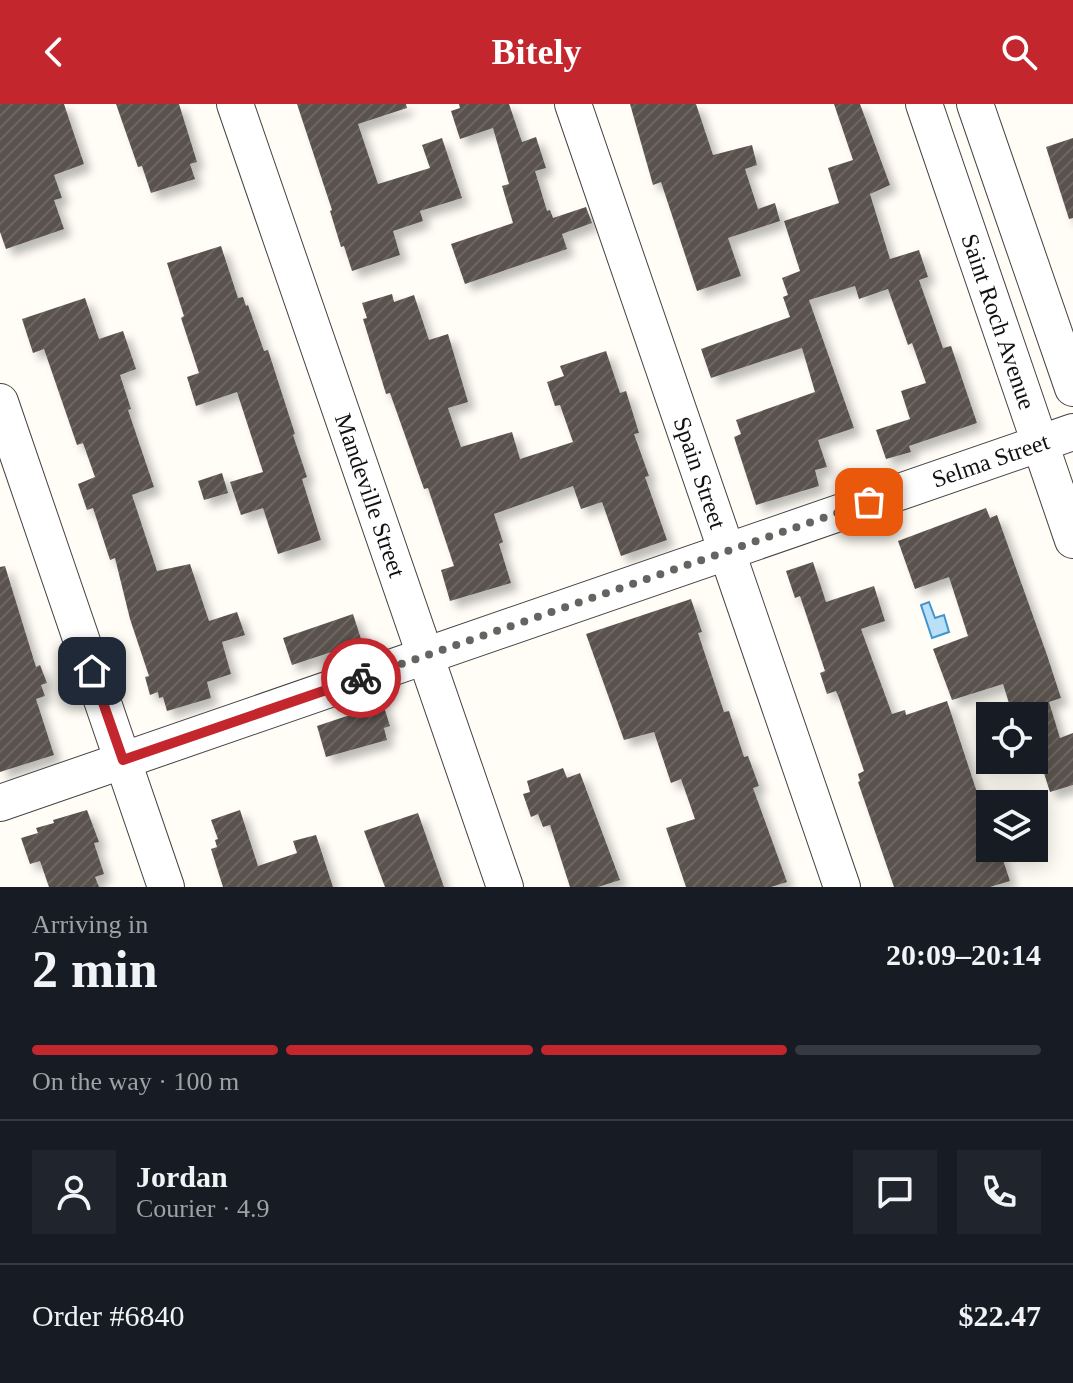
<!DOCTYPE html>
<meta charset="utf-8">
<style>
:root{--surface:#171b24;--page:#20242c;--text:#f1f3f6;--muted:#9ea1a6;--line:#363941;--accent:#c4262e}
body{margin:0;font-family:"Times New Roman",serif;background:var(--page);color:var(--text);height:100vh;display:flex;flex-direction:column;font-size:30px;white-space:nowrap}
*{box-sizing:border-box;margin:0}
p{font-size:26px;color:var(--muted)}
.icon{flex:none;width:44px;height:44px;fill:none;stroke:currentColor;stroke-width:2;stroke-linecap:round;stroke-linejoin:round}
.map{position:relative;height:783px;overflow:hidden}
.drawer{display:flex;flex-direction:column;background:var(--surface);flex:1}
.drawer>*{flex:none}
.tools{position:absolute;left:976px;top:598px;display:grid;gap:16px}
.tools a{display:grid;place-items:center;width:72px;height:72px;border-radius:0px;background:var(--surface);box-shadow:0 4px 20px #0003;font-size:40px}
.pin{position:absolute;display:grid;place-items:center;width:68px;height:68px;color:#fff;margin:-34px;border-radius:16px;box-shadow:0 4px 12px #0006}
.courier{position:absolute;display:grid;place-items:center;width:80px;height:80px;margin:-40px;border:6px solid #c4262e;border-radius:50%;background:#fff;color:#222;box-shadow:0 2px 10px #0007}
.summary em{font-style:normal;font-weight:600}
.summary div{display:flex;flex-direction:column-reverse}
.summary{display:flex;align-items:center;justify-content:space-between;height:136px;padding:0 32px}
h1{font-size:52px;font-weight:600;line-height:60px}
.bar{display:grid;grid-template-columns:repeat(4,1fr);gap:12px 8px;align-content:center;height:96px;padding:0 32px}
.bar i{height:10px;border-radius:6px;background:var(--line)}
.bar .current{background:var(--accent)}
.bar p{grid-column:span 4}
.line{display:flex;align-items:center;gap:20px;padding:0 32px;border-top:2px solid var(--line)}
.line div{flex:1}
.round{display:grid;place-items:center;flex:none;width:84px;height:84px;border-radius:0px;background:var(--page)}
header{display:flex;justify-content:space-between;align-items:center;height:104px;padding:0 32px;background:var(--accent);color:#fff;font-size:36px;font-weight:600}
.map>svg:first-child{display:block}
.water{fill:#b9e0f7;stroke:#3f96cf;stroke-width:2}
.building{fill:url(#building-hatch);filter:url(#shadow)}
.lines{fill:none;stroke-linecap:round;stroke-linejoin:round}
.minor-casing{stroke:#444;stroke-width:38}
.minor{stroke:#fff;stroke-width:36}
.done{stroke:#646461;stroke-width:8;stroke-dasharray:0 14.4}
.route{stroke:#c4262e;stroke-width:10}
.labels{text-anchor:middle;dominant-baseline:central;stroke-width:8;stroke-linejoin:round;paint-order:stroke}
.street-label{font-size:24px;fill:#111;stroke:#fff}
</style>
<header><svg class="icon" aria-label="back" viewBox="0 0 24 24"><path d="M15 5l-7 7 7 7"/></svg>Bitely<svg class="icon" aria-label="search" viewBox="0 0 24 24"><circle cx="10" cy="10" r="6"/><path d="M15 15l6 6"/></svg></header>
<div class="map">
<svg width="1073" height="783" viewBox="0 0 1073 783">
<defs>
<pattern id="building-hatch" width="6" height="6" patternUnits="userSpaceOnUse" patternTransform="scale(2)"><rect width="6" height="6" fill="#5a524d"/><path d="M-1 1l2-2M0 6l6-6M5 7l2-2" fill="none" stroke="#6d6662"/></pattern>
<filter id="shadow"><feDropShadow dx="7" dy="7" stdDeviation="4" flood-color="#0004"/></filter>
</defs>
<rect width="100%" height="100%" fill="#fffdf5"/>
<path class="water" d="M929 498 935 514 944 511 949 528 932 534 921 501Z"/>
<path class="building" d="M0 0H64L84 60 54 71 62 94 54 96 64 125 6 145 0 128Z
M116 0H179L197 58 190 60 195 75 151 89 142 62 138 63Z
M297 0H406L407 4 358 20 378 80 430 64 422 41 442 34 462 94 420 107 423 117 393 127 400 151 352 167 344 142 341 143 330 107 332 106Z
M459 0H509L522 38 536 33 546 64 535 67 547 107 550 106 553 114 586 103 592 119 562 130 567 145 465 180 451 140 513 119 502 82 509 80 493 24 460 35 451 7 460 4Z
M630 0H696L713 51 752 41 757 61 745 65 758 105 775 99 780 117 728 134 741 172 697 187 661 78 653 81Z
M834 0H860L890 81 870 90 890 155 919 146 928 173 919 176 943 244 951 242 977 319 909 342 911 348 886 355 876 326 910 315 901 287 926 279 912 239 908 241 888 185 859 195 855 182 809 196 854 324 818 336 827 363 815 366 819 382 756 401 734 333 741 330 736 316 815 288 802 244 711 274 701 245 790 213 783 193 788 191 782 174 800 167 784 117 839 99 828 64 853 56Z
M1073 34V114L1069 115 1046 43Z
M221 142 238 194 243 193 246 202 248 201 264 247 268 246 295 330 293 331 307 373 302 375 321 436 278 450 263 404 241 411 230 378 263 368 237 288 196 302 187 273 199 269 181 214 184 212 167 159Z
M392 190 394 198 414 191 429 236 448 230 468 298 448 304 461 343 512 328 520 355 573 338 560 301 555 302 547 278 564 272 560 262 606 247 620 289 626 287 639 329 634 330 649 372 645 373 667 436 621 452 602 398 581 405 573 382 494 410 503 438 499 440 511 479 450 497 441 466 454 462 428 384 424 385 390 289 386 290 363 215 367 214 362 199Z
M85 194 99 235 123 227 136 265 120 271 131 305 128 306 154 383 132 391 157 467 190 460 209 517 237 508 245 531 222 538 231 570 207 578 211 594 167 607 163 593 159 594 158 588 150 591 145 573 149 572 130 515 115 454 110 456 93 404 87 406 78 380 95 373 83 339 77 341 44 245 33 249 22 215Z
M222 369 228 389 204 396 198 377Z
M986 404 990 414 997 411 1047 551 1061 594 1049 598 1060 634 1073 629V681L1050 688 1034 638V612H1013L1003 580 952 596 933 545 968 532 949 473 915 485 898 437Z
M813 458 826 498 874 482 885 517 861 525 892 610 905 606 906 611 947 597 990 728V744H999L1010 777 990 783H894L858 678 860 677 858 670 864 667 839 594 836 587 827 590 820 569 825 567 800 492 795 494 786 467Z
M5 462 36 563 40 561 47 579 41 581 45 592 36 595 54 651 0 668V463Z
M691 495 702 528 698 529 724 608 729 607 744 653 748 652 759 682 753 684 787 778 771 783H686L666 724 695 715 681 675 671 679 654 628 624 636 586 530Z
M353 510 362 538 292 561 283 534Z
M383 600 390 622 384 624 387 636 326 653 317 622Z
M563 664 567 674 580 669 620 776 598 783H570L550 721 543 723 538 710 531 713 523 690 530 688 527 677Z
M87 706 99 738 94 739 104 770 95 773 99 783H49L40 757 30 760 21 734 38 729 36 724 54 719 53 716Z
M240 706 258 762 297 749 293 737 316 731 333 783H223L211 745 217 743 215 736 218 735 211 716Z
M418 709 444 783H385L364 727Z"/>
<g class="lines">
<g class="minor-casing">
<g id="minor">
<path id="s1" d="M235 0 505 783"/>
<path id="s2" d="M573 0 842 783"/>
<path id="s3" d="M924 0 1073 436"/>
<path d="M975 0 1073 284"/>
<path d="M0 298 166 783"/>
<path id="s4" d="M0 699 1073 328"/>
</g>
</g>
<use href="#minor" class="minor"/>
</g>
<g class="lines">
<path class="done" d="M361 574 869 398"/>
<path class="route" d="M92 567 123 656 361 574"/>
</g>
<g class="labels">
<g class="street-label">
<text stroke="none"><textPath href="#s3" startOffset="230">Saint Roch Avenue</textPath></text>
<text stroke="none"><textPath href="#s4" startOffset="1048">Selma Street</textPath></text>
<text stroke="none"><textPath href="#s2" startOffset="390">Spain Street</textPath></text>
<text stroke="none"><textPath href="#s1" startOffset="414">Mandeville Street</textPath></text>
</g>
</g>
</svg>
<div class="tools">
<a><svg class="icon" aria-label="locate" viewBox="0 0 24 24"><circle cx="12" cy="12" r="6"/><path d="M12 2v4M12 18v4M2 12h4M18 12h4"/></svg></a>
<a><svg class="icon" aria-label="layers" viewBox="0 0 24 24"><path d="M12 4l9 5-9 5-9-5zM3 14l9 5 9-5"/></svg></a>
</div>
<div class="pin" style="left:869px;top:398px;background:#ea580c"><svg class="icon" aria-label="bag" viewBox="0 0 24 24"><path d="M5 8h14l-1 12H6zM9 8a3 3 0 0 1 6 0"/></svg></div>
<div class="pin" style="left:92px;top:567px;background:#1f2937"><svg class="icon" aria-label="home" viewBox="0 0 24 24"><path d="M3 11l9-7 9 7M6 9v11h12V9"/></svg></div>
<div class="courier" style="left:361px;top:574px"><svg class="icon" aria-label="bike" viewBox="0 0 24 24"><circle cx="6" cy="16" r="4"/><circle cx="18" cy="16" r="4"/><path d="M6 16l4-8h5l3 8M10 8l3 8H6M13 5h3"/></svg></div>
</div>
<section class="drawer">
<div class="summary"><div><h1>2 min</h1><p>Arriving in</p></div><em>20:09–20:14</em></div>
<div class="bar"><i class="current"></i><i class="current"></i><i class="current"></i><i></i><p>On the way · 100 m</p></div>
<div class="line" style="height:144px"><a class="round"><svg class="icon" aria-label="person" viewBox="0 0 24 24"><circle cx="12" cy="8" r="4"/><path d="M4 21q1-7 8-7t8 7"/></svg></a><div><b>Jordan</b><p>Courier · 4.9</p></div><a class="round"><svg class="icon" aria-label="chat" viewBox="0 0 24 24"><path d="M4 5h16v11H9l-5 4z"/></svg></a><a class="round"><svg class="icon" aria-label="phone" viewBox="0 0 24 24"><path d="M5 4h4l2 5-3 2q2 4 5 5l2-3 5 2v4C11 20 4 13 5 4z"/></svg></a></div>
<div class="line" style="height:104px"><div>Order #6840</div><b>$22.47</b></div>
</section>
